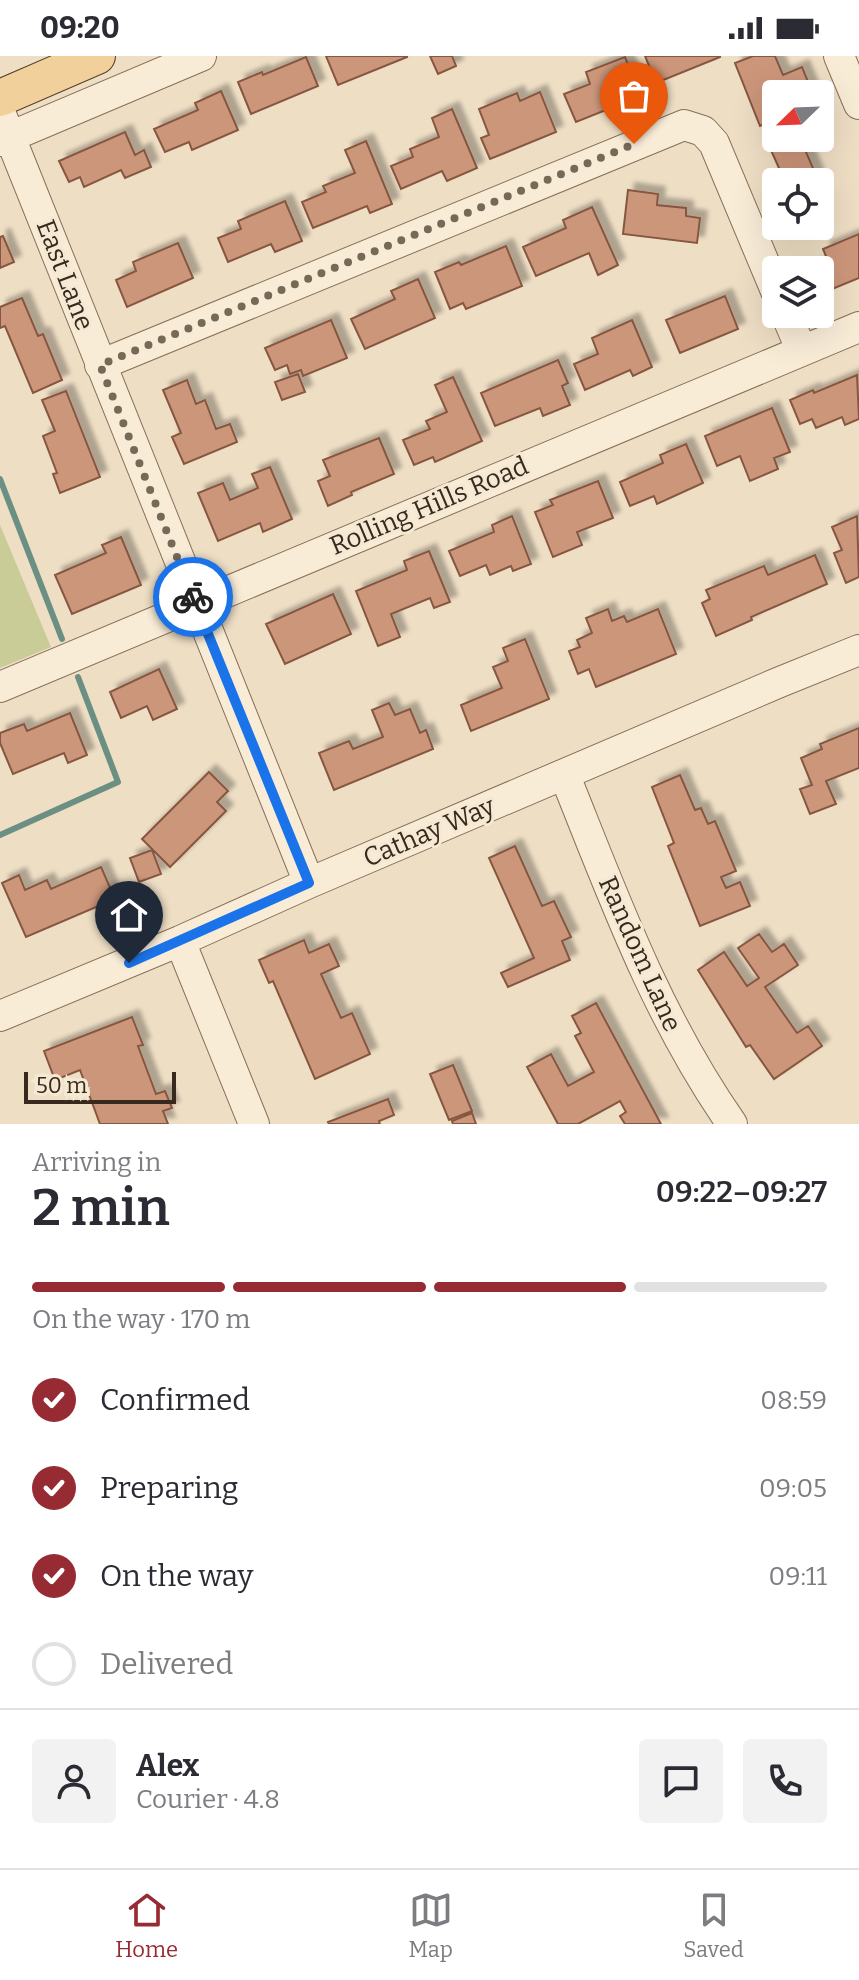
<!DOCTYPE html>
<meta charset="utf-8">
<style>
:root{--surface:#fff;--page:#f2f2f3;--text:#2b2b33;--muted:#7c7c81;--line:#e1e1e2;--accent:#972b33}
body{margin:0;font-family:Bitter,serif;background:var(--page);color:var(--text);height:100vh;display:flex;flex-direction:column;font-size:30px;white-space:nowrap}
*{box-sizing:border-box;margin:0}
p{font-size:26px;color:var(--muted)}
.icon{flex:none;width:44px;height:44px;fill:none;stroke:currentColor;stroke-width:2;stroke-linecap:round;stroke-linejoin:round}
.map{position:relative;height:1068px;overflow:hidden}
.panel{display:flex;flex-direction:column;background:var(--surface);flex:1}
.panel>*{flex:none}
.needle{width:52px;rotate:247deg}
.buttons{position:absolute;left:762px;top:24px;display:grid;gap:16px}
.buttons a{display:grid;place-items:center;width:72px;height:72px;border-radius:8px;background:var(--surface);box-shadow:0 8px 32px #0002;font-size:40px}
.scale{position:absolute;left:24px;bottom:20px;width:152px;box-sizing:border-box;padding-left:8px;border:4px solid #38291e;border-top:0;font-size:22px;line-height:28px;white-space:nowrap;color:#38291e;-webkit-text-stroke:6px #f5e9d3;paint-order:stroke}
.pin{position:absolute;display:grid;place-items:center;width:68px;height:68px;color:#fff;margin:-82px -34px;border-radius:50% 50% 50% 0;rotate:-45deg;box-shadow:0 0 8px #0007}
.pin .icon{rotate:45deg}
.courier{position:absolute;display:grid;place-items:center;width:80px;height:80px;margin:-40px;border:6px solid #1a73e8;border-radius:50%;background:#fff;color:#222;box-shadow:0 2px 10px #0007}
.headline em{font-style:normal;font-weight:600}
.headline div{display:flex;flex-direction:column-reverse}
.headline{display:flex;align-items:center;justify-content:space-between;height:136px;padding:0 32px}
h1{font-size:52px;font-weight:600;line-height:60px}
.bar{display:grid;grid-template-columns:repeat(4,1fr);gap:12px 8px;align-content:center;height:96px;padding:0 32px}
.bar i{height:10px;border-radius:6px;background:var(--line)}
.bar .active{background:var(--accent)}
.bar p{grid-column:span 4}
.line{display:flex;align-items:center;gap:20px;padding:0 32px;border-top:2px solid var(--line)}
.line div{flex:1}
.round{display:grid;place-items:center;flex:none;width:84px;height:84px;border-radius:8px;background:var(--page)}
ol{padding:0 32px;list-style:none}
li{display:flex;align-items:center;gap:24px;height:88px}
li p{margin-inline-start:auto}
li .icon{padding:8px;border-radius:50%;background:var(--accent);color:#fff;stroke-width:4}
li:last-child{color:var(--muted)}
li i{width:44px;height:44px;border:4px solid var(--line);border-radius:50%}
.status{display:flex;justify-content:space-between;align-items:center;height:56px;padding:0 40px;background:var(--surface);direction:ltr}
.status svg{height:22px;fill:currentColor}
.menu{display:flex;justify-content:space-around;align-items:center;height:112px;border-top:2px solid var(--line);background:var(--surface);font-size:22px;color:var(--muted)}
.menu a{display:grid;justify-items:center;gap:4px}
.menu .active{color:var(--accent)}
.map>svg:first-child{display:block}
.green{fill:#cacc98}
.lines{fill:none;stroke-linecap:round;stroke-linejoin:round}
.stream{stroke:#6c8f84;stroke-width:6}
.building{fill:#cc967a;stroke:#875740;stroke-width:2;filter:url(#shadow)}
.minor-casing{stroke:#886f5a;stroke-width:32}
.major-casing{stroke:#563e2e;stroke-width:38}
.minor{stroke:#f9ecd7;stroke-width:30}
.major{stroke:#f1d09c;stroke-width:36}
.done{stroke:#786858;stroke-width:8;stroke-dasharray:0 14.4}
.route{stroke:#1a73e8;stroke-width:10}
.labels{text-anchor:middle;dominant-baseline:central;stroke-width:6;stroke-linejoin:round;paint-order:stroke}
.street-label{font-size:26px;fill:#38291e;stroke:#f5e9d3}
</style>
<div class="status"><b>09:20</b><svg viewBox="0 0 49 12"><path d="M0 12V9h3v3zM5 12V6h3v6zM10 12V3h3v9zM15 12V0h3v12zM26 1h20v11H26zM47 4h2v5h-2z"/></svg></div>
<div class="map">
<svg width="859" height="1068" viewBox="0 0 859 1068">
<defs>
<filter id="shadow"><feDropShadow dx="7" dy="-7" stdDeviation="2" flood-color="#0004"/></filter>
</defs>
<rect width="100%" height="100%" fill="#eedec4"/>
<path class="green" d="M0 469 51 591 0 612Z"/>
<g class="lines">
<path class="stream" d="M0 423 62 583
M0 779 118 726 78 621"/>
</g>
<path class="building" d="M326 0H407V1L338 29Z
M430 0H452L456 10 438 18Z
M645 0H720V1L656 27Z
M753 0H775L783 19 802 11 813 38H776V63L760 70 735 7Z
M306 1 318 30 251 58 238 26 262 16 263 19Z
M625 1 641 40 576 66 564 38 590 28 586 16Z
M221 35 238 74 192 94 189 86 165 96 154 73 198 54 195 47Z
M540 36 556 76 490 103 481 82 489 79 479 53 517 37 520 45Z
M452 53 477 112 447 125 442 115 401 133 391 110 413 101 410 93 439 81 432 62Z
M125 76 135 99 144 94 151 111 125 122 121 114 84 131 80 121 69 126 59 105Z
M776 79V82H800L819 126H776V130L774 125 783 121 766 83Z
M366 85 392 148 370 157 367 150 313 172 302 146 326 136 323 130 355 117 345 94Z
M628 134 658 138 657 149 686 152V160L700 162 697 187 623 178Z
M285 145 302 185 275 196 271 188 228 206 218 182 241 173 238 165Z
M592 151 618 209 598 219 589 197 536 220 523 191 566 172 563 164Z
M859 178V222L820 238V214L809 213 828 205 823 193Z
M3 180 14 206 0 212V181Z
M178 187 193 222 127 251 116 224 136 215 133 206Z
M506 190 522 230 466 253 463 247 450 253 435 216 459 206 461 209Z
M418 223 435 262 365 293 351 263 395 243 391 235Z
M725 240 738 273 680 297 666 264Z
M22 242 38 280 43 278 62 324 33 337 5 270 0 272V251Z
M331 264 347 302 303 320 301 314 290 318 287 309 275 314 265 292Z
M632 264 652 311 633 320 630 314 585 334 574 308 598 298 592 282Z
M558 304 568 327 562 330 570 349 543 360 540 352 495 370 481 337Z
M298 318 305 336 282 344 275 326Z
M857 319 859 363 845 369 842 361 816 372 812 363 800 368 790 344 813 334 814 337Z
M453 321 482 385 435 406 433 401 414 409 403 384 430 373 426 365 447 356 435 329Z
M187 324 196 348 205 344 216 373 230 368 237 386 184 408 172 381 181 377 163 334Z
M66 335 100 421 60 437 53 418 57 417 43 380 55 375 42 344Z
M772 352 790 396 774 402 778 413 750 425 740 400 717 410 705 380Z
M379 382 394 418 351 436 352 439 328 450 318 425 330 420 323 404Z
M686 388 703 427 657 448 654 440 630 450 620 426 663 407 660 399Z
M270 411 292 463 263 476 260 467 218 485 198 437 223 427 230 444 258 432 252 418Z
M598 425 613 462 577 476 582 489 553 501 535 456 553 449 550 444Z
M512 460 531 508 513 515 511 510 490 519 486 509 460 520 449 495 494 476 492 469Z
M857 460 859 521 846 527 834 497 842 494 832 471Z
M121 481 141 529 72 558 55 519 106 497 102 489Z
M429 495 450 546 434 552 430 542 391 558 400 581 378 590 356 535 407 514 404 505Z
M815 499 827 528 751 561 752 564 716 580 702 547 710 543 706 534 764 510 768 519Z
M333 538 351 578 285 608 266 568Z
M608 553 612 565 624 560 627 566 658 553 676 598 596 631 589 613 578 618 569 595 580 591 577 584 592 577 586 562Z
M525 583 549 643 471 675 461 649 502 632 493 611 508 605 503 592Z
M159 613 177 653 153 664 147 650 121 662 110 636Z
M389 647 395 659 410 653 420 677 426 674 433 693 334 734 319 697 349 685 353 693 383 681 372 654Z
M70 657 87 699 68 707 64 697 13 718 0 687V677L24 668 27 675Z
M859 672V712L826 725 836 748 810 758 800 733 812 729 801 702 822 693 820 688Z
M209 716 228 735 217 746 226 755 170 811 142 783Z
M680 719 695 754 701 752 708 768 715 765 736 815 721 821 726 832 740 826 750 850 700 870 668 790 674 787 652 731Z
M515 790 542 850 554 845 571 881 562 885 570 904 508 931 501 917 534 902 489 802Z
M152 794 161 818 139 826 130 802Z
M101 811 115 843 26 881 2 827 19 819 25 834 47 824 51 833Z
M759 878 772 896 784 888 798 909 765 931 797 977 808 970 822 990 774 1023 750 989 746 991 698 914 724 896 747 930 759 922 738 892Z
M304 884 309 897 329 888 339 910 321 918 341 962 352 957 370 998 315 1023 273 925 269 927 259 904Z
M596 947 661 1068H625L620 1060 626 1056 620 1045 578 1068H558L527 1011 551 998 568 1030 594 1016 575 980 581 977 572 960Z
M132 961 143 989 138 990 156 1038 165 1035 172 1052 163 1055 168 1068H100L80 1014 55 1024 44 995Z
M453 1009 472 1055 449 1064 430 1018Z
M388 1043 394 1059 379 1065 380 1068H329L328 1066Z
M472 1057 476 1068H453L452 1065Z"/>
<g class="lines">
<g class="minor-casing">
<path id="minor" d="M839 0 859 48
M0 56 309 827
M0 85 201 0
M786 258 801 293
M100 309 684 69 703 75 714 87 776 235
M0 631 859 271
M565 720C614 842 656 959 732 1068
M180 885 254 1068
M0 960 180 885 309 827 780 626 859 594"/>
</g>
<g class="major-casing">
<path id="major" d="M0 42 97 0"/>
</g>
<use href="#minor" class="minor"/>
<use href="#major" class="major"/>
</g>
<g class="lines">
<path class="done" d="M193 541 100 309 634 88"/>
<path class="route" d="M129 907 309 827 193 541"/>
</g>
<g class="labels">
<g class="street-label">
<text transform="translate(65 219) rotate(69)">East Lane</text>
<text transform="translate(429 450) rotate(-23)">Rolling Hills Road</text>
<text transform="translate(429 776) rotate(-23)">Cathay Way</text>
<text transform="translate(640 898) rotate(66)">Random Lane</text>
</g>
</g>
</svg>
<div class="buttons">
<a><svg class="needle" viewBox="-14 -14 28 28"><path d="M0-13l5 13h-10z" fill="#e53935"/><path d="M0 13l5-13h-10z" fill="#7c7c81"/></svg></a>
<a><svg class="icon" aria-label="locate" viewBox="0 0 24 24"><circle cx="12" cy="12" r="6"/><path d="M12 2v4M12 18v4M2 12h4M18 12h4"/></svg></a>
<a><svg class="icon" aria-label="layers" viewBox="0 0 24 24"><path d="M12 4l9 5-9 5-9-5zM3 14l9 5 9-5"/></svg></a>
</div>
<div class="scale">50 m</div>
<div class="pin" style="left:634px;top:88px;background:#ea580c"><svg class="icon" aria-label="bag" viewBox="0 0 24 24"><path d="M5 8h14l-1 12H6zM9 8a3 3 0 0 1 6 0"/></svg></div>
<div class="pin" style="left:129px;top:907px;background:#1f2937"><svg class="icon" aria-label="home" viewBox="0 0 24 24"><path d="M3 11l9-7 9 7M6 9v11h12V9"/></svg></div>
<div class="courier" style="left:193px;top:541px"><svg class="icon" aria-label="bike" viewBox="0 0 24 24"><circle cx="6" cy="16" r="4"/><circle cx="18" cy="16" r="4"/><path d="M6 16l4-8h5l3 8M10 8l3 8H6M13 5h3"/></svg></div>
</div>
<section class="panel">
<div class="headline"><div><h1>2 min</h1><p>Arriving in</p></div><em>09:22–09:27</em></div>
<div class="bar"><i class="active"></i><i class="active"></i><i class="active"></i><i></i><p>On the way · 170 m</p></div>
<ol>
<li><svg class="icon" aria-label="check" viewBox="0 0 24 24"><path d="M5 12l5 5 9-10"/></svg>Confirmed<p>08:59</p></li>
<li><svg class="icon" aria-label="check" viewBox="0 0 24 24"><path d="M5 12l5 5 9-10"/></svg>Preparing<p>09:05</p></li>
<li><svg class="icon" aria-label="check" viewBox="0 0 24 24"><path d="M5 12l5 5 9-10"/></svg>On the way<p>09:11</p></li>
<li><i></i>Delivered</li>
</ol>
<div class="line" style="height:144px"><a class="round"><svg class="icon" aria-label="person" viewBox="0 0 24 24"><circle cx="12" cy="8" r="4"/><path d="M4 21q1-7 8-7t8 7"/></svg></a><div><b>Alex</b><p>Courier · 4.8</p></div><a class="round"><svg class="icon" aria-label="chat" viewBox="0 0 24 24"><path d="M4 5h16v11H9l-5 4z"/></svg></a><a class="round"><svg class="icon" aria-label="phone" viewBox="0 0 24 24"><path d="M5 4h4l2 5-3 2q2 4 5 5l2-3 5 2v4C11 20 4 13 5 4z"/></svg></a></div>
</section>
<nav class="menu">
<a class="active"><svg class="icon" aria-label="home" viewBox="0 0 24 24"><path d="M3 11l9-7 9 7M6 9v11h12V9"/></svg>Home</a>
<a><svg class="icon" aria-label="map" viewBox="0 0 24 24"><path d="M3 6l6-2 6 2 6-2v14l-6 2-6-2-6 2zM9 4v14M15 6v14"/></svg>Map</a>
<a><svg class="icon" aria-label="saved" viewBox="0 0 24 24"><path d="M7 4h10v16l-5-4-5 4z"/></svg>Saved</a>
</nav>
